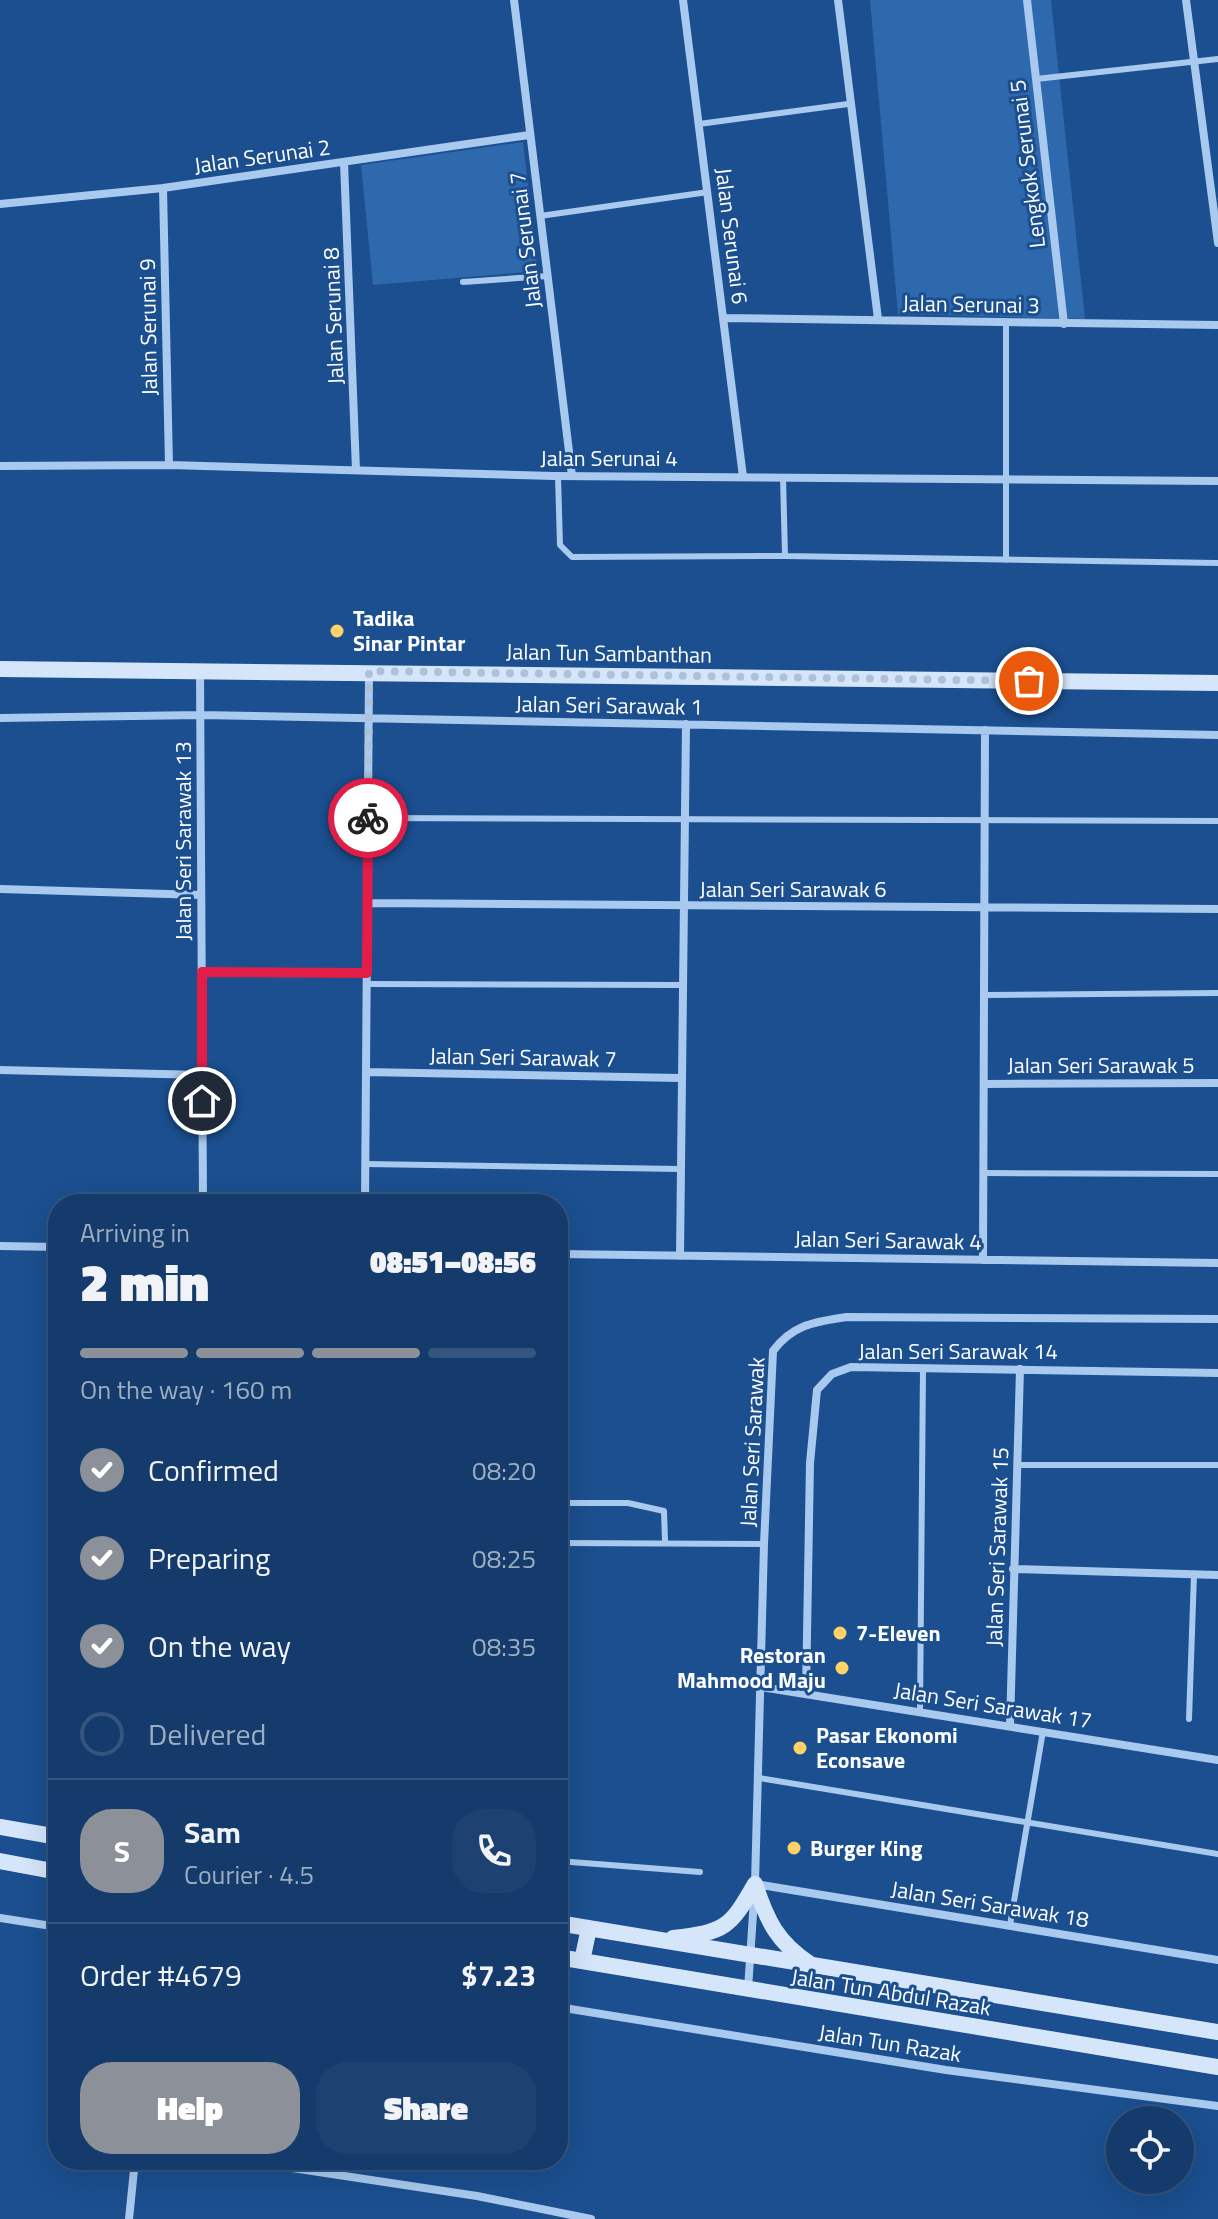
<!DOCTYPE html>
<meta charset="utf-8">
<style>
:root{--surface:#143b6b;--page:#1d4271;--text:#f1f3f6;--muted:#9dadc1;--line:#33557e;--accent:#8c9099}
body{margin:0;font-family:"Titillium Web",sans-serif;background:var(--page);color:var(--text);height:100vh;display:flex;flex-direction:column;font-size:30px;white-space:nowrap}
*{box-sizing:border-box;margin:0}
p{font-size:26px;color:var(--muted)}
.icon{flex:none;width:44px;height:44px;fill:none;stroke:currentColor;stroke-width:2;stroke-linecap:round;stroke-linejoin:round}
.map{position:relative;flex:1;overflow:hidden}
.panel{position:absolute;left:48px;top:1194px;width:520px;height:976px;display:flex;flex-direction:column;background:var(--surface);border-radius:32px;box-shadow:0 8px 32px #0002,0 0 0 2px var(--line)}
.panel>*{flex:none}
.controls{position:absolute;left:1106px;top:2106px;display:grid;gap:16px}
.controls a{display:grid;place-items:center;width:88px;height:88px;border-radius:50%;background:var(--surface);box-shadow:0 8px 32px #0002,0 0 0 2px var(--line);font-size:40px}
.pin{position:absolute;display:grid;place-items:center;width:68px;height:68px;color:#fff;margin:-34px;border:4px solid #fff;border-radius:50%;box-shadow:0 2px 8px #0007}
.courier{position:absolute;display:grid;place-items:center;width:80px;height:80px;margin:-40px;border:6px solid #e11d48;border-radius:50%;background:#fff;color:#222;box-shadow:0 2px 10px #0007}
.head em{font-style:normal;font-weight:800}
.head div{display:flex;flex-direction:column-reverse}
.head{display:flex;align-items:center;justify-content:space-between;height:136px;padding:0 32px}
h1{font-size:52px;font-weight:800;line-height:60px}
.bar{display:grid;grid-template-columns:repeat(4,1fr);gap:12px 8px;align-content:center;height:96px;padding:0 32px}
.bar i{height:10px;border-radius:6px;background:var(--line)}
.bar .current{background:var(--accent)}
.bar p{grid-column:span 4}
.line{display:flex;align-items:center;gap:20px;padding:0 32px;border-top:2px solid var(--line)}
.line div{flex:1}
.round{display:grid;place-items:center;flex:none;width:84px;height:84px;border-radius:32px;background:var(--page)}
ol{padding:0 32px;list-style:none}
li{display:flex;align-items:center;gap:24px;height:88px}
li p{margin-inline-start:auto}
li .icon{padding:8px;border-radius:50%;background:var(--accent);color:#fff;stroke-width:4}
li:last-child{color:var(--muted)}
li i{width:44px;height:44px;border:4px solid var(--line);border-radius:50%}
.primary-button{display:flex;gap:16px;margin-top:auto;padding:16px 32px}
.primary-button a{flex:1;height:92px;border-radius:32px;background:var(--accent);color:#fff;font-size:32px;font-weight:800;line-height:92px;text-align:center}
.primary-button a+a{background:var(--page);color:var(--text)}
.map>svg:first-child{display:block}
.green{fill:#2e69ad}
.lines{fill:none;stroke-linecap:round;stroke-linejoin:round}
.lane{stroke:#a9c9ee;stroke-width:6}
.street{stroke:#a9c9ee;stroke-width:8}
.secondary{stroke:#d6e6fa;stroke-width:16}
.done{stroke:#afc1d8;stroke-width:8;stroke-dasharray:0 14.4}
.route{stroke:#e11d48;stroke-width:10}
.poi-dot{fill:#ffd166;stroke:#1b4f8f;stroke-width:3}
.labels{text-anchor:middle;dominant-baseline:central;stroke-width:6;stroke-linejoin:round;paint-order:stroke}
.street-label{font-size:22px;fill:#fff;stroke:#1b4f8f}
.poi-label{font-size:22px;font-weight:bold;fill:#fff;stroke:#1b4f8f;text-anchor:start}
</style>
<div class="map">
<svg width="1218" height="2219" viewBox="0 0 1218 2219">
<rect width="100%" height="100%" fill="#1b4f8f"/>
<path class="green" d="M870 0H1051L1085 319 898 314Z
M523 142 538 271 373 285 361 165Z
M48 1632H58V1791L46 1790Z"/>
<g class="lines">
<path class="lane" d="M1036 79 1218 59
M699 124 848 104
M540 216 708 192
M463 282 548 276
M558 476 560 545 572 557 785 556 1218 563
M783 477 785 556
M1006 560V324
M368 818 1218 821
M367 984 683 985
M984 995 1218 993
M365 1164 680 1169
M984 1173 1218 1174
M1017 1465H1218
M558 1503H628L664 1511 665 1541
M558 1543 764 1544
M920 1712 923 1368
M1189 1719 1194 1574
M759 1778 1218 1854
M558 1861 700 1872
M1010 1925 1043 1731"/>
<path class="street" d="M514 0 572 476
M683 0 743 477
M838 0 878 319
M1027 0 1064 324
M1186 0 1218 243
M344 162 356 470
M163 188 169 465
M0 204 163 188 529 135
M724 318 1218 325
M0 466 169 465 554 476 1218 481
M200 670 203 1204
M0 718 200 715 1218 735
M0 889 201 895
M367 903 1218 909
M202 972 367 973
M0 1070 202 1075
M366 1072 680 1078
M984 1084 1218 1083
M365 1204 369 673
M0 1246 58 1247
M558 1254 1218 1263
M680 1256 686 724
M983 1260 985 730
M1013 1569 1218 1575
M761 1687 1218 1760
M806 1693 810 1463 817 1390 832 1374 851 1367 1218 1373
M1010 1726 1020 1369
M755 1884 1218 1960
M0 1918 58 1927
M748 1989 755 1884 764 1544 773 1351C793 1324 815 1322 847 1317L1218 1319
M558 2007 946 2070 1218 2106
M239 2160 477 2196 591 2219
M129 2219 135 2160"/>
<path class="secondary" d="M0 669 1218 683
M0 1827 58 1837
M0 1861 58 1872
M755 1884C767 1921 777 1942 810 1964
M558 1923 1218 2032
M673 1938C725 1932 730 1928 755 1884
M558 1957 1218 2067
M582 1961 589 1928"/>
</g>
<g class="lines">
<path class="done" d="M368 818 369 671 1029 681"/>
<path class="route" d="M202 1101V972L367 973 368 818"/>
</g>
<g class="poi-dot">
<circle cx="337" cy="631" r="8"/>
<circle cx="840" cy="1633" r="8"/>
<circle cx="842" cy="1668" r="8"/>
<circle cx="800" cy="1748" r="8"/>
<circle cx="794" cy="1848" r="8"/>
</g>
<g class="labels">
<g class="street-label">
<text transform="translate(262 156) rotate(-8)">Jalan Serunai 2</text>
<text transform="translate(1027 164) rotate(-97)">Lengkok Serunai 5</text>
<text transform="translate(732 236) rotate(83)">Jalan Serunai 6</text>
<text transform="translate(525 240) rotate(-97)">Jalan Serunai 7</text>
<text transform="translate(971 304) rotate(1)">Jalan Serunai 3</text>
<text transform="translate(333 316) rotate(-92)">Jalan Serunai 8</text>
<text transform="translate(148 327) rotate(-91)">Jalan Serunai 9</text>
<text x="609" y="458">Jalan Serunai 4</text>
<text transform="translate(609 653) rotate(1)">Jalan Tun Sambanthan</text>
<text transform="translate(609 705) rotate(1)">Jalan Seri Sarawak 1</text>
<text transform="translate(183 841) rotate(-90)">Jalan Seri Sarawak 13</text>
<text x="793" y="889">Jalan Seri Sarawak 6</text>
<text transform="translate(523 1057) rotate(1)">Jalan Seri Sarawak 7</text>
<text x="1101" y="1065">Jalan Seri Sarawak 5</text>
<text transform="translate(888 1240) rotate(1)">Jalan Seri Sarawak 4</text>
<text x="958" y="1351">Jalan Seri Sarawak 14</text>
<text transform="translate(752 1442) rotate(-87)">Jalan Seri Sarawak</text>
<text transform="translate(997 1547) rotate(-88)">Jalan Seri Sarawak 15</text>
<text transform="translate(993 1705) rotate(9)">Jalan Seri Sarawak 17</text>
<text transform="translate(990 1904) rotate(9)">Jalan Seri Sarawak 18</text>
<text transform="translate(891 1992) rotate(9)">Jalan Tun Abdul Razak</text>
<text transform="translate(890 2043) rotate(9)">Jalan Tun Razak</text>
</g>
<g class="poi-label">
<text x="353" y="618">Tadika<tspan x="353" dy="25">Sinar Pintar</tspan></text>
<text x="856" y="1633">7-Eleven</text>
<text x="826" y="1655" text-anchor="end">Restoran<tspan x="826" dy="25">Mahmood Maju</tspan></text>
<text x="816" y="1735">Pasar Ekonomi<tspan x="816" dy="25">Econsave</tspan></text>
<text x="810" y="1848">Burger King</text>
</g>
</g>
</svg>
<div class="controls">
<a><svg class="icon" aria-label="locate" viewBox="0 0 24 24"><circle cx="12" cy="12" r="6"/><path d="M12 2v4M12 18v4M2 12h4M18 12h4"/></svg></a>
</div>
<div class="pin" style="left:1029px;top:681px;background:#ea580c"><svg class="icon" aria-label="bag" viewBox="0 0 24 24"><path d="M5 8h14l-1 12H6zM9 8a3 3 0 0 1 6 0"/></svg></div>
<div class="pin" style="left:202px;top:1101px;background:#1f2937"><svg class="icon" aria-label="home" viewBox="0 0 24 24"><path d="M3 11l9-7 9 7M6 9v11h12V9"/></svg></div>
<div class="courier" style="left:368px;top:818px"><svg class="icon" aria-label="bike" viewBox="0 0 24 24"><circle cx="6" cy="16" r="4"/><circle cx="18" cy="16" r="4"/><path d="M6 16l4-8h5l3 8M10 8l3 8H6M13 5h3"/></svg></div>
<section class="panel">
<div class="head"><div><h1>2 min</h1><p>Arriving in</p></div><em>08:51–08:56</em></div>
<div class="bar"><i class="current"></i><i class="current"></i><i class="current"></i><i></i><p>On the way · 160 m</p></div>
<ol>
<li><svg class="icon" aria-label="check" viewBox="0 0 24 24"><path d="M5 12l5 5 9-10"/></svg>Confirmed<p>08:20</p></li>
<li><svg class="icon" aria-label="check" viewBox="0 0 24 24"><path d="M5 12l5 5 9-10"/></svg>Preparing<p>08:25</p></li>
<li><svg class="icon" aria-label="check" viewBox="0 0 24 24"><path d="M5 12l5 5 9-10"/></svg>On the way<p>08:35</p></li>
<li><i></i>Delivered</li>
</ol>
<div class="line" style="height:144px"><b class="round" style="background:var(--accent);color:#fff">S</b><div><b>Sam</b><p>Courier · 4.5</p></div><a class="round"><svg class="icon" aria-label="phone" viewBox="0 0 24 24"><path d="M5 4h4l2 5-3 2q2 4 5 5l2-3 5 2v4C11 20 4 13 5 4z"/></svg></a></div>
<div class="line" style="height:104px"><div>Order #4679</div><b>$7.23</b></div>
<div class="primary-button"><a>Help</a><a>Share</a></div>
</section>
</div>
